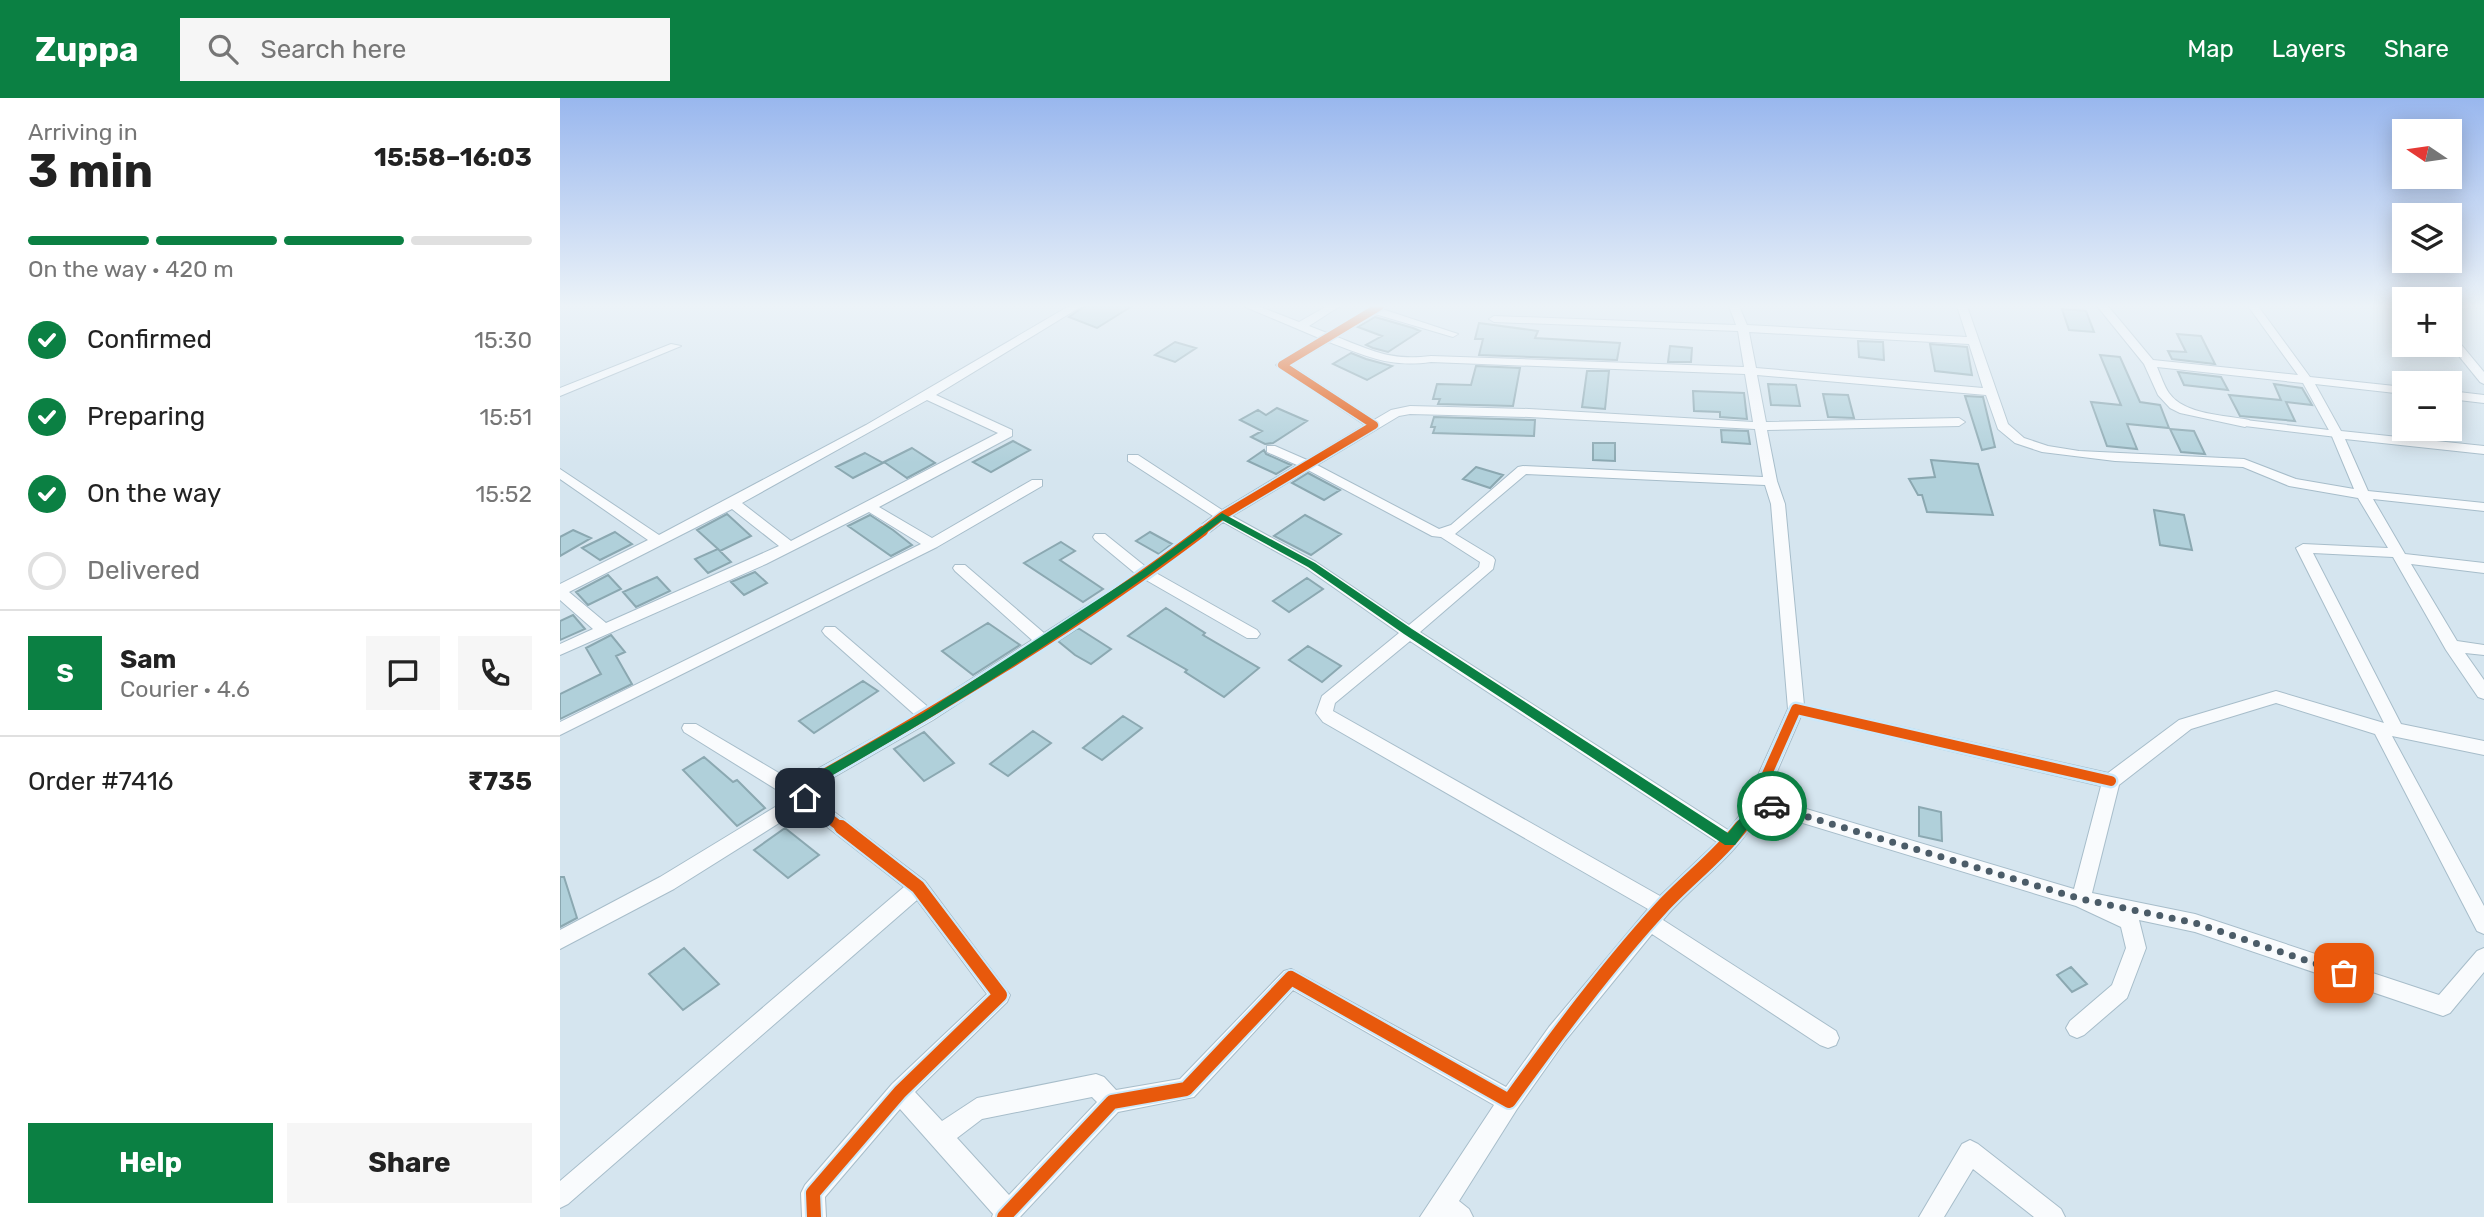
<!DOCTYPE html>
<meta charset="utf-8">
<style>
:root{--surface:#fff;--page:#f6f6f6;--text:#222;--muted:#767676;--line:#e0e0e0;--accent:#0b8043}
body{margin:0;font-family:Rubik,sans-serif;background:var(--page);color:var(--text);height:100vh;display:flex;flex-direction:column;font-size:26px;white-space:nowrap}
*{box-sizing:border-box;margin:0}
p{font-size:23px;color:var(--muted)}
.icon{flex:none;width:38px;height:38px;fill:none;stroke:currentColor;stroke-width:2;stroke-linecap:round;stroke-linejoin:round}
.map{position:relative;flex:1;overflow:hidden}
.drawer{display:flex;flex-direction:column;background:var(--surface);width:560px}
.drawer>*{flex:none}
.needle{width:46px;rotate:283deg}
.fabs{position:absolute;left:1832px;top:21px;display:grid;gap:14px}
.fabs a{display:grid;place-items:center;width:70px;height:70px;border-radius:0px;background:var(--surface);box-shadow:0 4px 18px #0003;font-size:35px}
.pin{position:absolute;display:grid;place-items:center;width:60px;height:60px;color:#fff;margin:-30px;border-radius:14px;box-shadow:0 4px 10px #0006}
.courier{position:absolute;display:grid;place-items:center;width:70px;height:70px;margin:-35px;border:5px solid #0b8043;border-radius:50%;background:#fff;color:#222;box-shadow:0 2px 9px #0007}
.head em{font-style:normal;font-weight:700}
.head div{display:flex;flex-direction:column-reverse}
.head{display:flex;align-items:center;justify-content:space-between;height:119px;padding:0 28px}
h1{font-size:46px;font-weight:700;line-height:52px}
.bar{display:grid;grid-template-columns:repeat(4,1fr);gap:10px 7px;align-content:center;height:84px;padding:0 28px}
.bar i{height:9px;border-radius:5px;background:var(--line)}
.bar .active{background:var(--accent)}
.bar p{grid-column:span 4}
.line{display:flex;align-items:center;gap:18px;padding:0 28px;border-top:2px solid var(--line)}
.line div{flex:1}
.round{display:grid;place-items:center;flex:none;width:74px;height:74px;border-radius:0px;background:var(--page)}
ol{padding:0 28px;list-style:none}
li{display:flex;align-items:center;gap:21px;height:77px}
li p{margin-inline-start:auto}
li .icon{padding:7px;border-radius:50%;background:var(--accent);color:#fff;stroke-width:4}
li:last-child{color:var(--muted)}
li i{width:38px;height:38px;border:4px solid var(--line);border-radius:50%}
.action{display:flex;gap:14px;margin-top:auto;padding:14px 28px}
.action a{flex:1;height:80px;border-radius:0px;background:var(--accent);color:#fff;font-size:28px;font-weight:700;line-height:80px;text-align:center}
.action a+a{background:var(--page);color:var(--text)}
header{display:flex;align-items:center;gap:42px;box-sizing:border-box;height:98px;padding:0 35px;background:var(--accent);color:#fff}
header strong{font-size:33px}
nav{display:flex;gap:38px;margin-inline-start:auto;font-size:24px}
.search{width:490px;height:63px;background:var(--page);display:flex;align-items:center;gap:18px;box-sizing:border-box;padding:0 24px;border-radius:0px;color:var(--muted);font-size:26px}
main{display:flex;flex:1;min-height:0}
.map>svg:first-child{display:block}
.building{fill:#b0d0da;stroke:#8ba8b1;stroke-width:2}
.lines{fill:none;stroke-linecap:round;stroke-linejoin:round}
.lane-casing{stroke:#a7bdca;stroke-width:8}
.street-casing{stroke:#a7bdca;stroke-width:2}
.lane{stroke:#f9fbfd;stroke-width:6}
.street{fill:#f9fbfd;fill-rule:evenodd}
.cycleway-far2-casing{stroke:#cae8fa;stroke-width:11}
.cycleway-far1-casing{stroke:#cae8fa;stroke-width:15}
.cycleway-casing{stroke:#cae8fa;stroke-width:18}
.cycleway-far2{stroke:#e8590c;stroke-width:8}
.cycleway-far1{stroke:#e8590c;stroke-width:10}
.cycleway{stroke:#e8590c;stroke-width:14}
.route{fill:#0b8043}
.done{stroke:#4b5c68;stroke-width:7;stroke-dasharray:0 12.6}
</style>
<header>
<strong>Zuppa</strong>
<div class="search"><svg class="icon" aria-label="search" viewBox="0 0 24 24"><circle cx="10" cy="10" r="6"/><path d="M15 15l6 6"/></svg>Search here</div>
<nav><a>Map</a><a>Layers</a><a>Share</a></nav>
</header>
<main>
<section class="drawer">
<div class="head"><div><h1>3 min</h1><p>Arriving in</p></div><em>15:58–16:03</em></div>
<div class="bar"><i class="active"></i><i class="active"></i><i class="active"></i><i></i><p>On the way · 420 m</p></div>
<ol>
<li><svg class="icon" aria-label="check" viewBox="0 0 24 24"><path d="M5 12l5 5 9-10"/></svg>Confirmed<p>15:30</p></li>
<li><svg class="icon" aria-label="check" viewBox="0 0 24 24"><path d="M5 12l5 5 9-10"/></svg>Preparing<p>15:51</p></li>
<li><svg class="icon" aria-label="check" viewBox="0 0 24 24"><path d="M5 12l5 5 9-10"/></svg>On the way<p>15:52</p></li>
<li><i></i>Delivered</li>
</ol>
<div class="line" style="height:126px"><b class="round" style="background:var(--accent);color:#fff">S</b><div><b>Sam</b><p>Courier · 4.6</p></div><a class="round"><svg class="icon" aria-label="chat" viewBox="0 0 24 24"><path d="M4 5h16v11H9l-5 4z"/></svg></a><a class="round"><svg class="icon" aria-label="phone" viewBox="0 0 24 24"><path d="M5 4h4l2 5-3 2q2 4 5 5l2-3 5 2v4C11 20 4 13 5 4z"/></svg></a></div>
<div class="line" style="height:91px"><div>Order #7416</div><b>₹735</b></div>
<div class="action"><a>Help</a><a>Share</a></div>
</section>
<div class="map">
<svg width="1924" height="1119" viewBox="0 0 1924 1119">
<rect width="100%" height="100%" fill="#d5e5ef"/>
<path class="building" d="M525 208H572L537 230 509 219Z
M1502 211 1526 213 1534 234 1509 232Z
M815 219 853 230 860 233 828 254 813 250 806 247 822 238 798 229Z
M919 225 978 233 975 240 1060 245 1057 262 919 257 923 241H915Z
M1617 236 1641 238 1655 266 1612 261 1608 253 1626 254Z
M1298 243 1323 244 1324 262 1299 259Z
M615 244 636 250 615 264 595 257Z
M1370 246 1407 249 1412 277 1375 273Z
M1110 248 1132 250 1131 264H1108Z
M791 255 806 261 832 268 807 282 773 266Z
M1540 257 1560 259 1580 304 1600 307 1609 330 1567 326 1577 351 1547 348 1531 304 1561 307Z
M916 268 960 270 953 308 878 306 880 301H873L877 286 911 287Z
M1027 273H1049L1045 311 1022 309Z
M1618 274 1661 279 1668 292 1624 287Z
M1208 286 1236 287 1240 308 1211 307Z
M1714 286 1742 290 1752 307 1726 304 1735 323 1680 318 1669 297 1721 302Z
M1133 293 1184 295 1187 321 1160 319V314L1134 313Z
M1263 296 1288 297 1294 320 1268 319Z
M1405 298 1423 299 1435 349 1422 352Z
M717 310 747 323 713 345 705 346 691 339 702 333 680 322 698 312 706 317Z
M874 319 975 322 974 338 873 335 875 329H871Z
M1610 331 1634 333 1645 356 1621 354Z
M1161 332 1188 333 1190 346 1162 344Z
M453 343 470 352 431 374 413 364Z
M1033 345H1055V363L1033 362Z
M352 350 375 365 347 380 324 364Z
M704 352 706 356 731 367 716 376 688 363Z
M305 355 323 365 293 380 276 369Z
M1371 362 1418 366 1433 417 1367 414 1362 397H1358L1349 381 1375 379Z
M916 369 943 377 930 390 903 381Z
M748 375 780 392 764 402 732 385Z
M1594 412 1624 417 1632 452 1600 447Z
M167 416 191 438 160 453 158 451 171 464 148 475 135 461 158 451 137 432Z
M310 417 333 432 352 447 331 458 288 428Z
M745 417 781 436 751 457 714 438Z
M13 432 31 440 0 458V439Z
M55 434 72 446 40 462 22 450Z
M590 434 612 446 599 456 576 443Z
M501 444 515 453 500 462 543 491 523 504 464 465Z
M195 474 207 485 184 497 171 484Z
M48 477 61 491 28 507 16 494Z
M97 479 110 493 76 509 63 494Z
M747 480 763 491 729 514 713 503Z
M606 510 645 535 643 537 699 570 664 599 625 574 627 572 568 538Z
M13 517 25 531 0 542V523Z
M428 525 460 547 413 577 382 553Z
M518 530 551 551 531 566 515 557 498 543Z
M51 537 65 554 56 558 72 586 0 621V596L41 576 26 550Z
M748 548 781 568 762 584 729 562Z
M303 583 318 593 254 635 239 623Z
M563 618 582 630 542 662 523 650Z
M473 633 491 645 448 678 430 666Z
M364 634 394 665 364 683 334 651Z
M144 659 173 684 177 682 205 710 177 728 123 672Z
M1359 709 1381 714 1382 743 1359 738Z
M225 730 259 757 228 780 194 752Z
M0 779H4L17 820 0 829Z
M124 850 159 886 123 912 89 876Z
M1511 869 1527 886 1512 894 1497 877Z"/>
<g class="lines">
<g class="lane-casing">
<path id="lane" d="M1685 325 1777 336"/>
</g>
<g class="street-casing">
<path id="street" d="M509 208H522L376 297 452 332V338L319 409 372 440 472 382H482V388L377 449 0 637V624L361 446 309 414 206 466 0 557V546L33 531 0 502V486L88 442 0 381V371L99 437 306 327ZM367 302 438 335 231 443 182 405ZM172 411 219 448 46 525 9 494Z
M683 208H698L739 224 767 208H780L749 228 767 235 812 208H825L822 211 898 236 893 239 815 216 777 239C813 253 831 263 871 258L1184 269 1178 233 934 224 929 221 934 218 1176 227 1169 208H1179L1187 227 1407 239 1397 208H1407L1448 326 1464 340 1488 348 1519 353 1684 361 1736 381 1794 391 1771 336 1743 285 1597 269C1601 278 1604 288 1609 295 1624 317 1666 317 1689 322L1691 325 1685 329 1620 315 1610 310 1598 297 1584 266 1537 208H1548L1593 262 1738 277 1688 208H1698L1750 279 1844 289V296L1755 286 1781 333 1924 348V356L1785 341 1808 393 1924 405V413L1813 401 1845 456 1924 465V475L1851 466 1897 543 1924 547V557L1905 555 1924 582V601L1918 599 1886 552 1833 459 1753 455 1841 626 1924 643V657L1832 638 1924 808V836L1917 833 1815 636 1716 605 1631 631 1559 687 1532 795 1635 816 1879 897 1917 853 1924 850V874L1890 915 1883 918 1635 834 1579 822 1586 850 1567 900 1524 937 1517 940 1510 937 1506 930 1510 923 1552 887 1566 850 1561 829 1516 808 1200 712C1180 757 1134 784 1103 822L1276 933 1279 940 1276 947 1268 950 1260 947 1092 836 1005 943 957 1011 899 1103 909 1111 913 1119H860L934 1007 733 892 634 999 558 1014 460 1119H432L433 1116 340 1011 265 1099 266 1119H242L241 1095 245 1087 332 986 427 896 357 802 8 1106 0 1110V1083L344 789 243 710 114 791 0 851V832L100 779 230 700 124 634 122 630 124 626H136L234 684 355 617 265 537 262 533 265 529H275L368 609 472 542 395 473 393 470 395 467H405L484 535 576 476 535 442 533 439 535 436H545L586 469 653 418 568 363V357H578L662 412 737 367 707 354V348H715L747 362 805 327 716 267 759 240ZM1189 234 1409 246 1423 290 1196 270ZM769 244C806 258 830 270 871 264L1185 276 1193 324 969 311 850 308 831 312 814 322 730 267ZM1197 277 1426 297 1438 331 1455 345 1482 354 1555 363 1683 369 1729 388 1798 400 1828 450 1743 446 1736 450 1824 625 1716 593 1619 622 1548 675 1244 607 1225 406 1217 383 1207 332 1399 328 1405 324 1399 320 1206 324ZM850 316 969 319 1195 331 1203 379 963 368 958 369 891 427 879 431 757 367 839 318ZM748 372 872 438 881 439 920 464 919 469 849 527 756 464 672 418ZM966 376 1205 387 1211 406 1228 611 1180 717 1168 732 860 534 933 471 935 462 933 459 895 436ZM663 424 746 470 839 535 762 598 756 615 763 624 1088 811 989 929 946 989 731 871 724 873 620 981 556 992 544 979 536 976 417 1000 382 1023 355 994 447 904 450 897 365 783 248 694 373 622 586 482 687 540H697L700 536 697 532 596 475ZM850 543 1157 744 1100 798 773 613 775 605ZM1241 618 1541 688 1514 791 1206 699ZM532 999 537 1004 449 1097 397 1040 422 1021Z
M1890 237 1894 238 1924 274V286L1920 284 1890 247Z
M111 246 121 248 0 298V290Z
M1890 293 1924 297V305L1890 301Z
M1410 1042 1418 1046 1501 1111 1505 1119H1474L1413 1071 1384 1119H1359L1402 1046Z"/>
</g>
<use href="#lane" class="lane"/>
<use href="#street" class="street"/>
<g class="cycleway-far2-casing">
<path id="cycleway-far2" d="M640 435 662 418 814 327 722 267 820 208"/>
</g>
<g class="cycleway-far1-casing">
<path id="cycleway-far1" d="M283 731 234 693C374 614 514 531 643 433
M1179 731 1187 721 1236 611 1551 683"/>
</g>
<g class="cycleway-casing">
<path id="cycleway" d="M254 1119 253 1095 340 994 440 897 358 789 281 729
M444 1119 552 1004 626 991 731 880 949 1003C997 937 1046 870 1102 809 1127 782 1158 759 1181 729"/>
</g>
<use href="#cycleway-far2" class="cycleway-far2"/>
<use href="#cycleway-far1" class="cycleway-far1"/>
<use href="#cycleway" class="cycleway"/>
</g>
<linearGradient id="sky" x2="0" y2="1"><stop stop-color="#99b7ee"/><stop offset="0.57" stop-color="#ecf3f8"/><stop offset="1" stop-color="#ecf3f8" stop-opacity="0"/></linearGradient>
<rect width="1924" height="365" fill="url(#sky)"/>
<path class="route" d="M662 415 755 465 852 531 1168 735 1182 718 1190 699 1195 698 1216 704V712L1212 713 1198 709 1191 725 1175 747H1165L844 536 748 469 662 422C530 524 389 611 245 693L251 700 249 704H240L230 697V690L363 615 582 473Z"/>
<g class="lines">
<path class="done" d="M1212 708 1521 801 1635 825 1784 875"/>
</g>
</svg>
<div class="fabs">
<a><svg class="needle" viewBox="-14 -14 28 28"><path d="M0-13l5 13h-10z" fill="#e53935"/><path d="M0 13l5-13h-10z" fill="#767676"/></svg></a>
<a><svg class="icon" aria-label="layers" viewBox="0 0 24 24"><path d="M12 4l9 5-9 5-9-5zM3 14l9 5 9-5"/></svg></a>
<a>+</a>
<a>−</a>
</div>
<div class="pin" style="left:1784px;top:875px;background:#ea580c"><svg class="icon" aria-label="bag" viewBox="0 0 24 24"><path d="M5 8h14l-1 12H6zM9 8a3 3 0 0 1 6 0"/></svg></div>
<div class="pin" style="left:245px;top:700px;background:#1f2937"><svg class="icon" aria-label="home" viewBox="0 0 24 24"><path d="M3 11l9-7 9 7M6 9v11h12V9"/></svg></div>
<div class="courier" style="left:1212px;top:708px"><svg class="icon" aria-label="car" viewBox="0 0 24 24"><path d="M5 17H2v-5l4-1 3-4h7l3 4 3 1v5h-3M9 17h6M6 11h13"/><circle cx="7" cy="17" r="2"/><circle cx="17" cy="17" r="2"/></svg></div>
</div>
</main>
